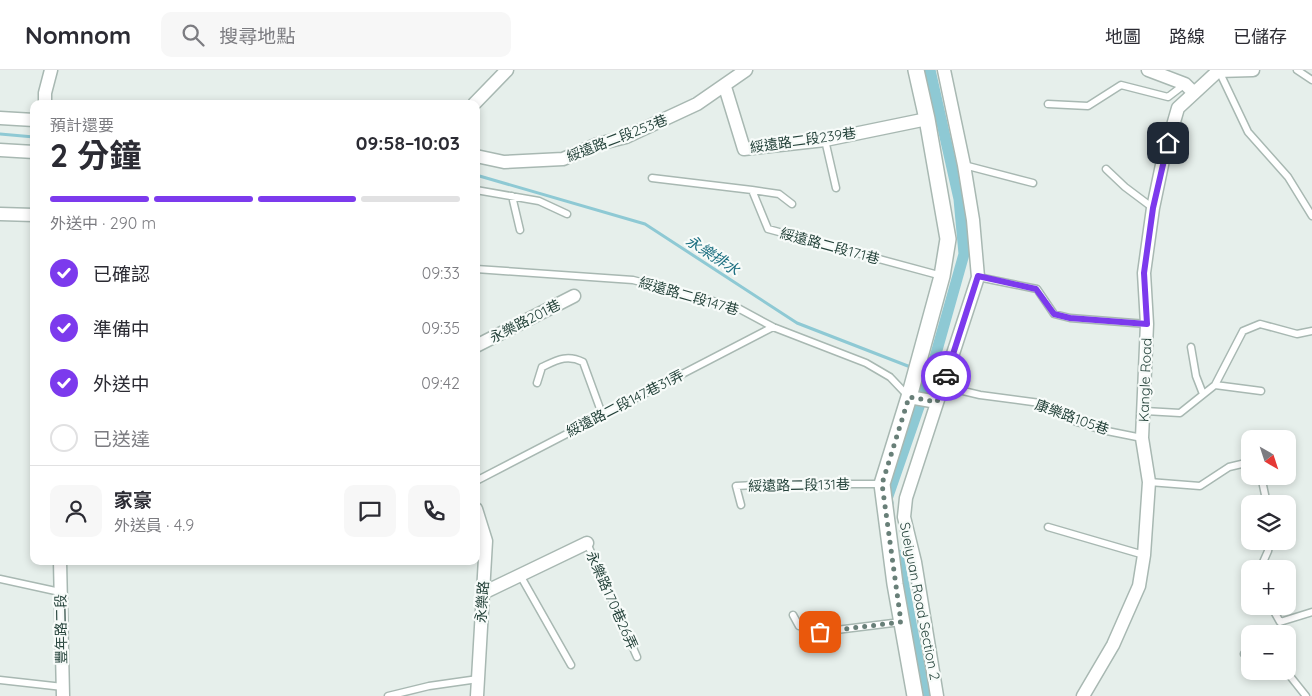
<!DOCTYPE html>
<html lang="zh-TW">
<meta charset="utf-8">
<style>
:root{--surface:#fff;--page:#f7f7f7;--text:#2b2b33;--muted:#7c7c81;--line:#e1e1e2;--accent:#7c3aed}
body{margin:0;font-family:Quicksand,"Noto Sans TC",sans-serif;background:var(--page);color:var(--text);height:100vh;display:flex;flex-direction:column;font-size:19px;white-space:nowrap}
*{box-sizing:border-box;margin:0}
p{font-size:16px;color:var(--muted)}
.icon{flex:none;width:28px;height:28px;fill:none;stroke:currentColor;stroke-width:2;stroke-linecap:round;stroke-linejoin:round}
.map{position:relative;flex:1;overflow:hidden}
.panel{position:absolute;left:30px;top:30px;width:450px;height:465px;display:flex;flex-direction:column;background:var(--surface);border-radius:10px;box-shadow:0 2px 8px #0003}
.panel>*{flex:none}
.needle{width:32px;rotate:141deg}
.buttons{position:absolute;left:1241px;top:360px;display:grid;gap:10px}
.buttons a{display:grid;place-items:center;width:55px;height:55px;border-radius:10px;background:var(--surface);box-shadow:0 2px 8px #0003;font-size:25px}
.pin{position:absolute;display:grid;place-items:center;width:42px;height:42px;color:#fff;margin:-21px;border-radius:10px;box-shadow:0 2px 8px #0006}
.courier{position:absolute;display:grid;place-items:center;width:50px;height:50px;margin:-25px;border:4px solid #7c3aed;border-radius:50%;background:#fff;color:#222;box-shadow:0 1px 6px #0007}
.headline em{font-style:normal;font-weight:700}
.headline div{display:flex;flex-direction:column-reverse}
.headline{display:flex;align-items:center;justify-content:space-between;height:85px;padding:0 20px}
h1{font-size:32px;font-weight:700;line-height:38px}
.bar{display:grid;grid-template-columns:repeat(4,1fr);gap:8px 5px;align-content:center;height:60px;padding:0 20px}
.bar i{height:6px;border-radius:4px;background:var(--line)}
.bar .selected{background:var(--accent)}
.bar p{grid-column:span 4}
.line{display:flex;align-items:center;gap:12px;padding:0 20px;border-top:1px solid var(--line)}
.line div{flex:1}
.round{display:grid;place-items:center;flex:none;width:52px;height:52px;border-radius:10px;background:var(--page)}
ol{padding:0 20px;list-style:none}
li{display:flex;align-items:center;gap:15px;height:55px}
li p{margin-inline-start:auto}
li .icon{padding:5px;border-radius:50%;background:var(--accent);color:#fff;stroke-width:4}
li:last-child{color:var(--muted)}
li i{width:28px;height:28px;border:2px solid var(--line);border-radius:50%}
header{display:flex;align-items:center;gap:30px;box-sizing:border-box;height:70px;padding:0 25px;background:var(--surface);border-bottom:1px solid var(--line)}
header strong{font-size:24px}
nav{display:flex;gap:28px;margin-inline-start:auto;font-size:18px}
.search{width:350px;height:45px;background:var(--page);display:flex;align-items:center;gap:12px;box-sizing:border-box;padding:0 18px;border-radius:10px;color:var(--muted);font-size:19px}
.map>svg:first-child{display:block}
.lines{fill:none;stroke-linecap:round;stroke-linejoin:round}
.stream{stroke:#8ec9d4;stroke-width:3}
.canal{stroke:#8ec9d4;stroke-width:11}
.service-casing{stroke:#a8b8b2;stroke-width:9}
.minor-casing{stroke:#a8b8b2;stroke-width:15}
.tertiary-casing{stroke:#a8b8b2;stroke-width:18}
.service{stroke:#fff;stroke-width:6}
.minor{stroke:#fff;stroke-width:12}
.tertiary{stroke:#fff;stroke-width:15}
.done{stroke:#687f78;stroke-width:5;stroke-dasharray:0 9}
.route{stroke:#7c3aed;stroke-width:6}
.labels{text-anchor:middle;dominant-baseline:central;stroke-width:4.5;stroke-linejoin:round;paint-order:stroke}
.street-label{font-size:14px;fill:#24423a;stroke:#f7fbf9}
.water-label{font-size:15px;font-style:italic;fill:#1c6f80;stroke:#f7fbf9}
</style>
<header>
<strong>Nomnom</strong>
<div class="search"><svg class="icon" aria-label="search" viewBox="0 0 24 24"><circle cx="10" cy="10" r="6"/><path d="M15 15l6 6"/></svg>搜尋地點</div>
<nav><a>地圖</a><a>路線</a><a>已儲存</a></nav>
</header>
<div class="map">
<svg width="1312" height="626" viewBox="0 0 1312 626">
<rect width="100%" height="100%" fill="#e6efeb"/>
<g class="lines">
<path class="stream" d="M0 64 34 67
M476 105 645 154 797 253 913 298
M921 301 930 305"/>
<path class="canal" d="M888 433 887 429 930 305 964 184 959 129 930 0
M898 485 925 626"/>
<g class="service-casing">
<path id="service" d="M1297 0 1312 10
M1219 1 1248 62 1288 107 1312 146
M1048 34 1088 36 1121 15 1168 27 1185 14
M825 70 836 118
M964 95 1033 113
M1106 99 1125 117 1153 138
M652 108 752 120 768 159 942 206
M476 120 539 131 567 144
M752 120 779 124 792 134
M512 126 520 160
M476 199 633 210 736 237 773 257 866 293 890 307 908 326
M978 207 1037 219 1054 244 1070 248 1147 254
M1191 277 1196 306 1203 324
M537 313 542 297C557 290 567 284 583 292L602 344
M1215 315 1261 321
M942 316 980 325 1040 333 1071 350 1102 360 1142 368
M1145 341 1180 343 1215 315 1243 261 1260 254 1297 264 1312 261
M1261 406 1267 434
M476 411 773 257
M1149 412 1200 416 1229 397 1250 392
M741 435 736 416 772 414H882
M1048 457 1144 485
M587 473 637 587
M1260 499 1268 481 1270 471
M520 505 571 595
M0 509 60 522
M1271 536 1280 552 1312 542
M793 545 799 556 820 562 901 552
M1244 584 1250 585
M1286 601 1306 626
M0 610 63 617
M388 626 429 616 478 609"/>
</g>
<g class="minor-casing">
<path id="minor" d="M1148 0 1185 14 1193 22
M725 17 744 79 825 70 927 49
M45 34V23L51 0
M474 34 507 0
M0 48 34 50
M0 80 34 82
M476 86 504 92 563 89 598 74 626 67 697 34 746 0
M0 144 34 145
M476 276 574 226
M909 327 937 332
M476 439 486 471 477 626
M60 491 63 626
M483 523 587 473
M937 626 915 492 904 447 906 428 978 207 973 150 964 95 944 0
M1083 626 1113 575 1139 516 1144 485 1149 412 1142 368 1147 254 1144 203 1153 138 1163 90 1178 38 1218 1 1253 0"/>
</g>
<g class="tertiary-casing">
<path id="tertiary" d="M915 626 895 514 882 414 909 327 942 206 948 169 927 49 916 0"/>
</g>
<use href="#service" class="service"/>
<use href="#minor" class="minor"/>
<use href="#tertiary" class="tertiary"/>
</g>
<g class="lines">
<path class="done" d="M820 562 901 552 882 414 909 327 937 332 946 306"/>
<path class="route" d="M946 306 978 206 1036 219 1054 244 1070 248 1147 254 1144 203 1153 138 1168 73"/>
</g>
<g class="labels">
<g class="street-label">
<text transform="translate(617 68) rotate(-21)">綏遠路二段253巷</text>
<text transform="translate(803 70) rotate(-8)">綏遠路二段239巷</text>
<text transform="translate(830 176) rotate(15)">綏遠路二段171巷</text>
<text transform="translate(689 226) rotate(16)">綏遠路二段147巷</text>
<text transform="translate(525 251) rotate(-27)">永樂路201巷</text>
<text transform="translate(1145 310) rotate(-88)">Kangle Road</text>
<text transform="translate(625 333) rotate(-27)">綏遠路二段147巷31弄</text>
<text transform="translate(1072 347) rotate(20)">康樂路105巷</text>
<text transform="translate(799 415) rotate(-1)">綏遠路二段131巷</text>
<text transform="translate(612 530) rotate(66)">永樂路170巷26弄</text>
<text transform="translate(920 531) rotate(79)">Sueiyuan Road Section 2</text>
<text transform="translate(482 532) rotate(-86)">永樂路</text>
<text transform="translate(61 559) rotate(-91)">豐年路二段</text>
</g>
<g class="water-label">
<text transform="translate(713 185) rotate(33)">永樂排水</text>
</g>
</g>
</svg>
<div class="buttons">
<a><svg class="needle" viewBox="-14 -14 28 28"><path d="M0-13l5 13h-10z" fill="#e53935"/><path d="M0 13l5-13h-10z" fill="#7c7c81"/></svg></a>
<a><svg class="icon" aria-label="layers" viewBox="0 0 24 24"><path d="M12 4l9 5-9 5-9-5zM3 14l9 5 9-5"/></svg></a>
<a>+</a>
<a>−</a>
</div>
<div class="pin" style="left:820px;top:562px;background:#ea580c"><svg class="icon" aria-label="bag" viewBox="0 0 24 24"><path d="M5 8h14l-1 12H6zM9 8a3 3 0 0 1 6 0"/></svg></div>
<div class="pin" style="left:1168px;top:73px;background:#1f2937"><svg class="icon" aria-label="home" viewBox="0 0 24 24"><path d="M3 11l9-7 9 7M6 9v11h12V9"/></svg></div>
<div class="courier" style="left:946px;top:306px"><svg class="icon" aria-label="car" viewBox="0 0 24 24"><path d="M5 17H2v-5l4-1 3-4h7l3 4 3 1v5h-3M9 17h6M6 11h13"/><circle cx="7" cy="17" r="2"/><circle cx="17" cy="17" r="2"/></svg></div>
<section class="panel">
<div class="headline"><div><h1>2 分鐘</h1><p>預計還要</p></div><em>09:58–10:03</em></div>
<div class="bar"><i class="selected"></i><i class="selected"></i><i class="selected"></i><i></i><p>外送中 · 290 m</p></div>
<ol>
<li><svg class="icon" aria-label="check" viewBox="0 0 24 24"><path d="M5 12l5 5 9-10"/></svg>已確認<p>09:33</p></li>
<li><svg class="icon" aria-label="check" viewBox="0 0 24 24"><path d="M5 12l5 5 9-10"/></svg>準備中<p>09:35</p></li>
<li><svg class="icon" aria-label="check" viewBox="0 0 24 24"><path d="M5 12l5 5 9-10"/></svg>外送中<p>09:42</p></li>
<li><i></i>已送達</li>
</ol>
<div class="line" style="height:90px"><a class="round"><svg class="icon" aria-label="person" viewBox="0 0 24 24"><circle cx="12" cy="8" r="4"/><path d="M4 21q1-7 8-7t8 7"/></svg></a><div><b>家豪</b><p>外送員 · 4.9</p></div><a class="round"><svg class="icon" aria-label="chat" viewBox="0 0 24 24"><path d="M4 5h16v11H9l-5 4z"/></svg></a><a class="round"><svg class="icon" aria-label="phone" viewBox="0 0 24 24"><path d="M5 4h4l2 5-3 2q2 4 5 5l2-3 5 2v4C11 20 4 13 5 4z"/></svg></a></div>
</section>
</div>
